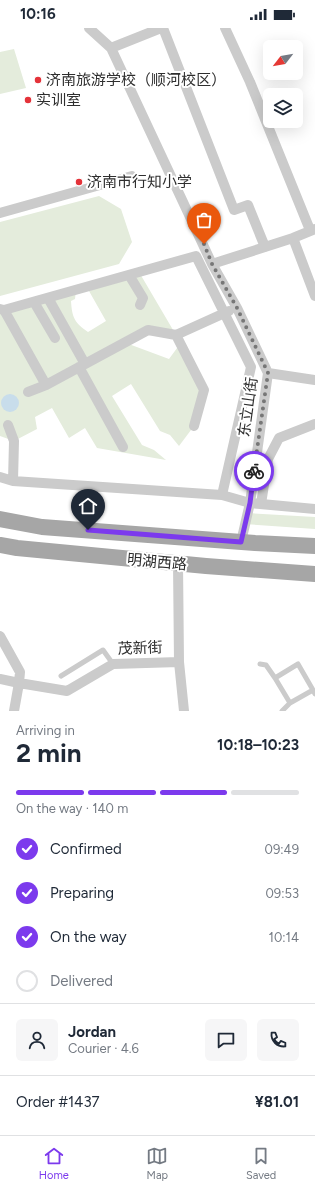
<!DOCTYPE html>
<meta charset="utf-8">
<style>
:root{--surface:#fff;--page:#f6f6f7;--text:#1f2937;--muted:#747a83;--line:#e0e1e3;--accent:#7c3aed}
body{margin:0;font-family:Figtree,"Noto Sans SC",sans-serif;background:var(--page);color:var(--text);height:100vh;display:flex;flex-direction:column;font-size:15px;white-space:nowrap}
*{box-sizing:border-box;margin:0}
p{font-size:13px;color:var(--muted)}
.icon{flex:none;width:22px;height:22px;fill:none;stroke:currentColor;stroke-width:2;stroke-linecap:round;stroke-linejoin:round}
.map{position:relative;height:683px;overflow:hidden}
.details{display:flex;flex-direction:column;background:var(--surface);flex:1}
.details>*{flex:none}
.needle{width:26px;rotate:239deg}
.controls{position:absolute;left:263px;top:12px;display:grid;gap:8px}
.controls a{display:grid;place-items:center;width:40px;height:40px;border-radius:6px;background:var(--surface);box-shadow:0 4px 16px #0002;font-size:20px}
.pin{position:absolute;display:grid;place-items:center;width:34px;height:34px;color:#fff;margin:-41px -17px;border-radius:50% 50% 50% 0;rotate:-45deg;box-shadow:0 0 4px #0007}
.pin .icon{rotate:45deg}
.courier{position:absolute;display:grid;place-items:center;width:40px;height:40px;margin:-20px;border:3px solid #7c3aed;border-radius:50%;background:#fff;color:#222;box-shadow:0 1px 5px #0007}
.headline em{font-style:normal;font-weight:700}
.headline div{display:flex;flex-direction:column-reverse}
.headline{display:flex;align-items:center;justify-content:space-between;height:68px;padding:0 16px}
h1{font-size:26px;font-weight:700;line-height:30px}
.bar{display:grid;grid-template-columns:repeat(4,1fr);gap:6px 4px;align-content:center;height:48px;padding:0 16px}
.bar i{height:5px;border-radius:3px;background:var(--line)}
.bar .on{background:var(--accent)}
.bar p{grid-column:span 4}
.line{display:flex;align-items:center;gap:10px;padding:0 16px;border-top:1px solid var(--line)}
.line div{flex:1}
.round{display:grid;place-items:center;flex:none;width:42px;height:42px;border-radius:6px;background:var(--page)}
ol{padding:0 16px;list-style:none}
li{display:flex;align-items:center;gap:12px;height:44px}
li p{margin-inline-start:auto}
li .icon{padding:4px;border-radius:50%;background:var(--accent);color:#fff;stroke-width:4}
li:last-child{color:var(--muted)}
li i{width:22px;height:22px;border:2px solid var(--line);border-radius:50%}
.status{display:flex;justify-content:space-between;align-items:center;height:28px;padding:0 20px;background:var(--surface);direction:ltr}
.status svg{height:11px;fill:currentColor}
.menu{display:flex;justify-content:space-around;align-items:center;height:56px;border-top:1px solid var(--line);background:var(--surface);font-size:11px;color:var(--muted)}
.menu a{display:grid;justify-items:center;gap:2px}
.menu .on{color:var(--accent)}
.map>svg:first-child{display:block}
.green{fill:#e4ecdc}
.water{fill:#c8ddeb}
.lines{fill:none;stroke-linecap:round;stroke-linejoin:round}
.service{stroke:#cbcbcb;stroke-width:5}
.minor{stroke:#cbcbcb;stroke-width:10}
.primary{stroke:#a6a6a6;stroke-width:16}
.done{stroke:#777;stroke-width:4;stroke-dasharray:0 7.2}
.route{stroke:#7c3aed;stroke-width:5}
.poi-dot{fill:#e43239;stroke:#fff;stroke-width:1.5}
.labels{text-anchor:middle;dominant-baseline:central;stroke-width:4;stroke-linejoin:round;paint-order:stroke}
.poi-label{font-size:15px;fill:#2e2e2e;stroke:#fff;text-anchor:start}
.street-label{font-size:15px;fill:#2e2e2e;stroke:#fff}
</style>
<div class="status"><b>10:16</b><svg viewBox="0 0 49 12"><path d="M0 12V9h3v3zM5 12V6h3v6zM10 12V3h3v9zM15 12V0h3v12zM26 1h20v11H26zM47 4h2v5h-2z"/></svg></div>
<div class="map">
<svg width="315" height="683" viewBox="0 0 315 683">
<rect width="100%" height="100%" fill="#fff"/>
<path class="green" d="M14 21 26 60 0 66V24Z
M99 168 121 181 132 214 119 236 0 268V194Z
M139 244 176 307 148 302 126 315 169 331 180 316 204 362 194 398 179 418 170 407 160 403 131 356 112 368 142 417 154 422 166 432 97 420 85 400 69 410 52 380 35 389 37 401 14 413 0 408V281L76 262 75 271 71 273C72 290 75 295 88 304L106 293 89 263Z
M247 485 315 489V501L244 496Z"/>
<path class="water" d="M1 375a9 9 0 1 1 18 0a9 9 0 1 1-18 0Z"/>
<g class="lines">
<path class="service" d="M260 636 266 637 275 650
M61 648 103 622 113 636
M290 675 275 650 298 636 313 662
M282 683 290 675 313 662 315 666"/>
<path class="minor" d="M89 0 111 20 212 236 237 280 268 345 250 475 241 514
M163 0 234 182 248 177 265 219
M225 0 250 54 310 202
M111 20 161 0
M0 185 132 148
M293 210 315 268
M212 236 293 210 315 201
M129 247 143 270 140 277
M48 270 85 336
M34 274 55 310
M0 281 4 282 196 228 251 339 222 467
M4 282 46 357
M176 307 204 362 194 398
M79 339 123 419
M268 345 315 352
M28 364 46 357 148 302 176 307 229 283
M0 449 13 453 14 413 8 397
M13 453 222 467 250 475 315 481
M261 476 268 431 279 410 315 396
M178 535 179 634
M0 608 20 644 19 655 0 651
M14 683 19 655 67 663 113 636 179 634 184 683"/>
<path class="primary" d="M0 491 42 499 255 515 315 518
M0 517 17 520 206 538 315 546"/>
</g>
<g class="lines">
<path class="done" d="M204 216 212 236 237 280 268 345 254 443"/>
<path class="route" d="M88 502 241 514 250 475 254 443"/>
</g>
<g class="poi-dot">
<circle cx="38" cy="52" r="4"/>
<circle cx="28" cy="72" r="4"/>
<circle cx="79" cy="154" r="4"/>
</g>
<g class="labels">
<g class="poi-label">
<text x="46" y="52">济南旅游学校（顺河校区）</text>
<text x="36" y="72">实训室</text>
<text x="87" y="154">济南市行知小学</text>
</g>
<g class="street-label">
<text transform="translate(248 379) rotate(-82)">东立山街</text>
<text transform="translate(157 534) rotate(5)">明湖西路</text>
<text transform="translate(140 620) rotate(-2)">茂新街</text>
</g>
</g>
</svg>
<div class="controls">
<a><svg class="needle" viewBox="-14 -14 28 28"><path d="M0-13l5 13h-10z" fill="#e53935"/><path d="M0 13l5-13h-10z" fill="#747a83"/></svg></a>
<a><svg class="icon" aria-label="layers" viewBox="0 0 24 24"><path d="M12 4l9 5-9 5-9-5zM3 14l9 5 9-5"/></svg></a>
</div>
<div class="pin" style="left:204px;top:216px;background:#ea580c"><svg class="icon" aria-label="bag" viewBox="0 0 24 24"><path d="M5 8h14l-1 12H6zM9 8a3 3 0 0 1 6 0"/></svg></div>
<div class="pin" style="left:88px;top:502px;background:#1f2937"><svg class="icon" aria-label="home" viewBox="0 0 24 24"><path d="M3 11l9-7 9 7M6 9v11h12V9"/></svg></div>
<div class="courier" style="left:254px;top:443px"><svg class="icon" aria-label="bike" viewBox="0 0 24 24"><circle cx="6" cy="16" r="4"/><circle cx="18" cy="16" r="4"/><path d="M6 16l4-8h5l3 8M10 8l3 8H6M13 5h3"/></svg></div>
</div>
<section class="details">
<div class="headline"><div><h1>2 min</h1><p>Arriving in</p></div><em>10:18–10:23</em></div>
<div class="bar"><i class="on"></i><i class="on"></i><i class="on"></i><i></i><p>On the way · 140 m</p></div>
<ol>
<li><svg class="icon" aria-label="check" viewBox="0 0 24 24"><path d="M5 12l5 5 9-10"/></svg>Confirmed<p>09:49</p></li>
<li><svg class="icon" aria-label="check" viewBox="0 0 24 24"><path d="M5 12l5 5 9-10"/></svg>Preparing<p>09:53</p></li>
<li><svg class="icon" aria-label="check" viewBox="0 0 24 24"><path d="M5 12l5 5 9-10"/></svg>On the way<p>10:14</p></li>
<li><i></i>Delivered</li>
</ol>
<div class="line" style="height:72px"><a class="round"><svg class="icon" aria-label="person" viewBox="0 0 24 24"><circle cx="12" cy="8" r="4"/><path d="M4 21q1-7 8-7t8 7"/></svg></a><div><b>Jordan</b><p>Courier · 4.6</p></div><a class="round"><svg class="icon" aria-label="chat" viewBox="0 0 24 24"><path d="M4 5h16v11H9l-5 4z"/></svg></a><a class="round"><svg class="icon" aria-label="phone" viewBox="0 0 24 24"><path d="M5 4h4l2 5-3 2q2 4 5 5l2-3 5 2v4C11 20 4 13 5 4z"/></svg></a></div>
<div class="line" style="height:52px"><div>Order #1437</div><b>¥81.01</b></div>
</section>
<nav class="menu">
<a class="on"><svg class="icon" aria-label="home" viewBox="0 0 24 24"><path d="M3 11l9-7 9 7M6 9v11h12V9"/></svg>Home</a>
<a><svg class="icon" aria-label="map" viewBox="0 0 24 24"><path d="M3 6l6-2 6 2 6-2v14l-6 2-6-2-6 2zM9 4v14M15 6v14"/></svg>Map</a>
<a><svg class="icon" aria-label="saved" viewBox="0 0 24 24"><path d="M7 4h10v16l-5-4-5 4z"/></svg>Saved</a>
</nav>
